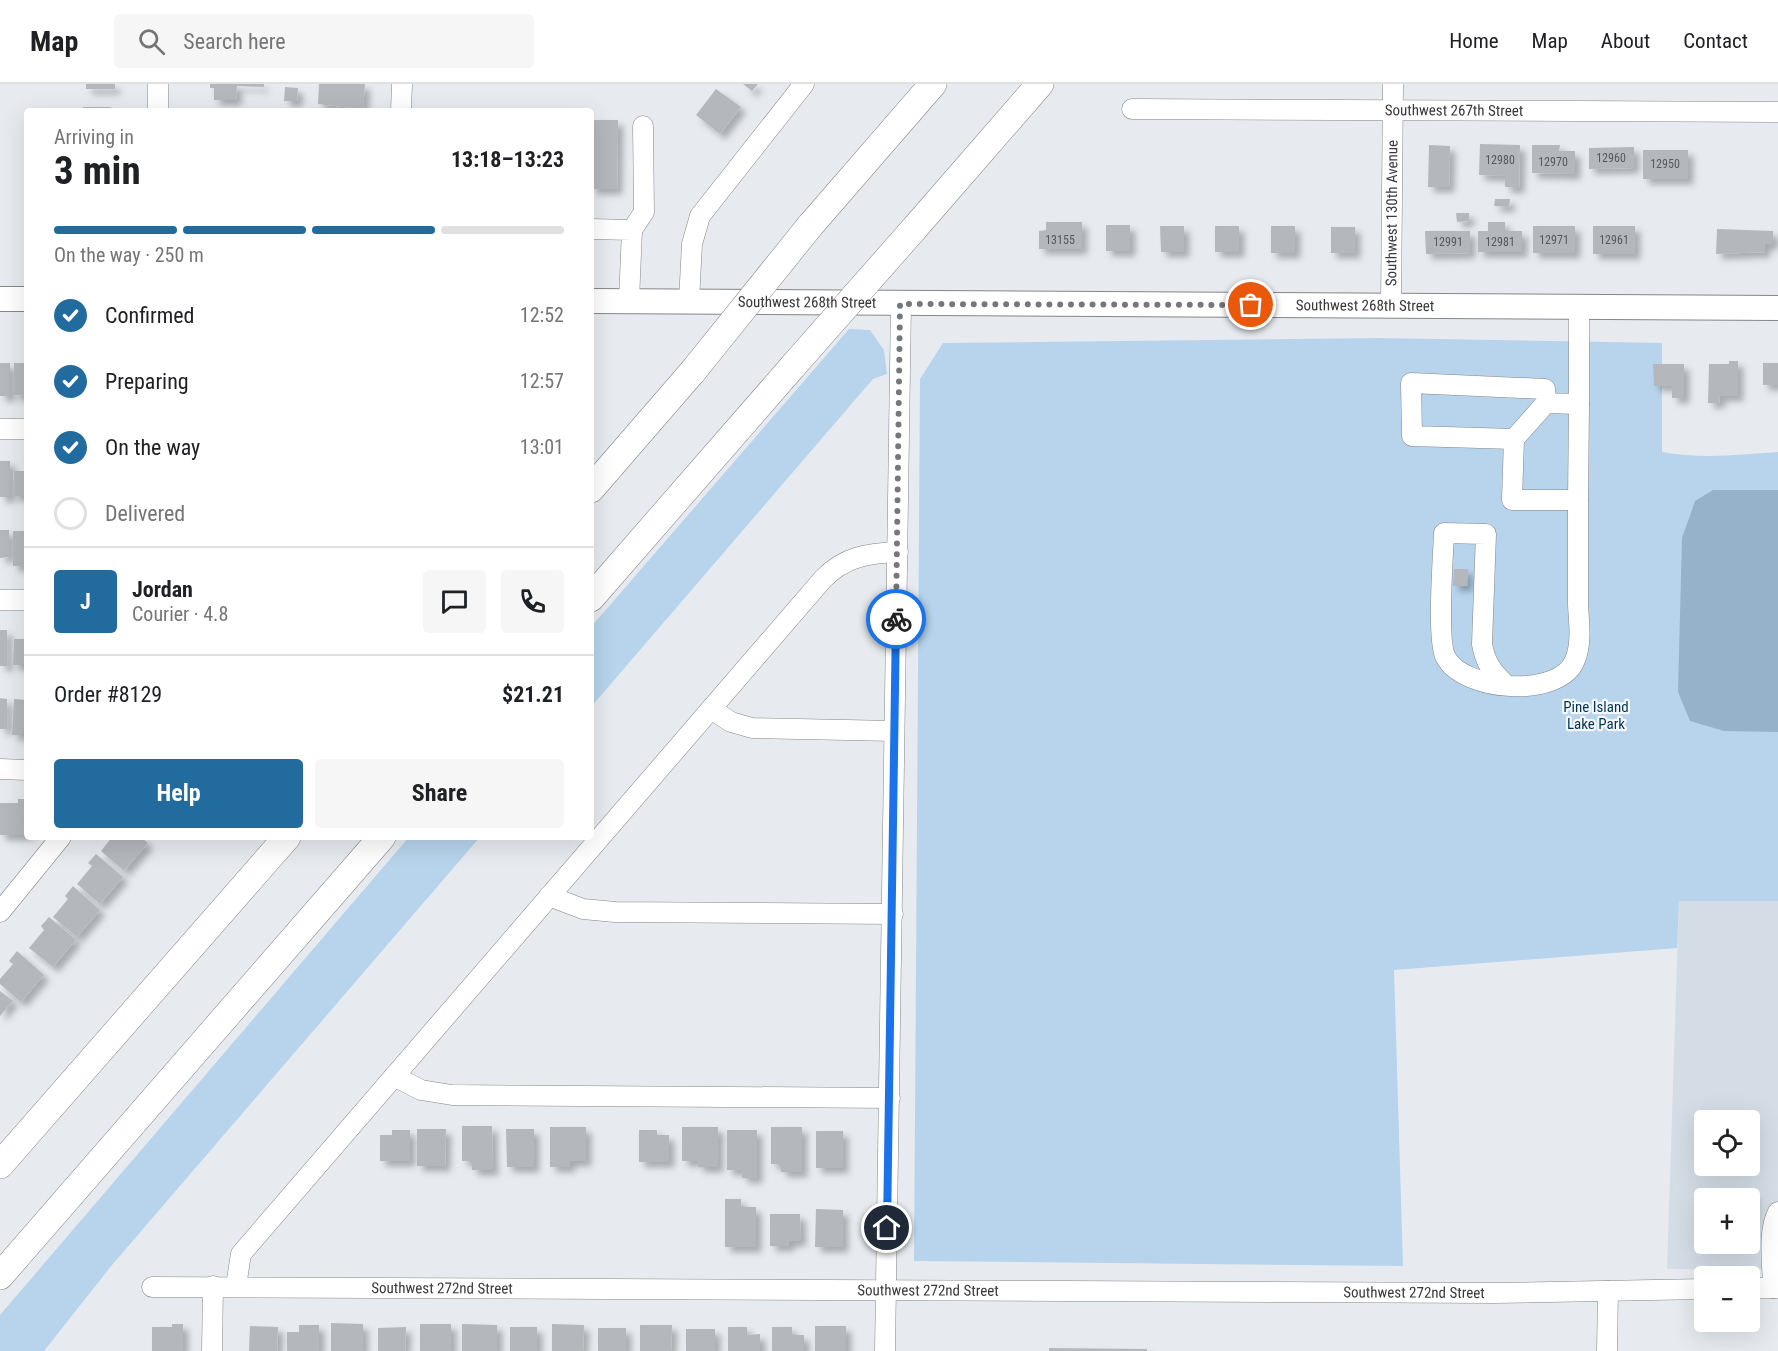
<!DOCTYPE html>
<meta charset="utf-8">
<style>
:root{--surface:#fff;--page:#f6f6f6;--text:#202124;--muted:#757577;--line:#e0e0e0;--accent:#226b9f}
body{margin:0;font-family:"Roboto Condensed",sans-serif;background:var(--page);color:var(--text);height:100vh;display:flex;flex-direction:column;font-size:22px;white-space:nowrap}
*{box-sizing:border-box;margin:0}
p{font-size:20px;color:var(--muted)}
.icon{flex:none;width:33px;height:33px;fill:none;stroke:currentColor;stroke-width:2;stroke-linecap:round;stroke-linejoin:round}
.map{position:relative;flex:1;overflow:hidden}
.panel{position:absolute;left:24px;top:24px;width:570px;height:732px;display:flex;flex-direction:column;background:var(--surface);border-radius:6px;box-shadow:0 6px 24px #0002}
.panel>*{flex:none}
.buttons{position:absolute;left:1694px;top:1026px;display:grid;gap:12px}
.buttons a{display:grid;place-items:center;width:66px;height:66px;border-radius:6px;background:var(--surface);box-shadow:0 6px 24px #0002;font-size:30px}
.pin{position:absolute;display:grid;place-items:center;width:51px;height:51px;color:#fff;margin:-26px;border:3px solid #fff;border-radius:50%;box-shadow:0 2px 6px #0007}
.courier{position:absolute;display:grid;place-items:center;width:60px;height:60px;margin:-30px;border:4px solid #1a73e8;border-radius:50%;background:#fff;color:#222;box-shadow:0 2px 8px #0007}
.headline em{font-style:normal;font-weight:700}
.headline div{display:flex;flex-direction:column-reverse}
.headline{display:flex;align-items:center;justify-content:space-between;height:102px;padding:0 30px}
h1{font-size:39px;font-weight:700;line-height:45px}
.bar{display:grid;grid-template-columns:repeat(4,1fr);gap:9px 6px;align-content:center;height:72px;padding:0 30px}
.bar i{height:8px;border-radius:4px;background:var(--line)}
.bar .active{background:var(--accent)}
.bar p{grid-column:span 4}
.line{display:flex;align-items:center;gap:15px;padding:0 30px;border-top:2px solid var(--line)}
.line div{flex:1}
.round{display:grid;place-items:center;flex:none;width:63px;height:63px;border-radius:6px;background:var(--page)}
ol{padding:0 30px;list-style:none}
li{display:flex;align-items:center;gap:18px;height:66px}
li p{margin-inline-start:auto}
li .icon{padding:6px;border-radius:50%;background:var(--accent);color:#fff;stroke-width:4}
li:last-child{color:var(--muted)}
li i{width:33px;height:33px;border:3px solid var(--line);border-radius:50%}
.primary-button{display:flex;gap:12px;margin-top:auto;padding:12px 30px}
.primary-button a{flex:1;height:69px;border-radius:6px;background:var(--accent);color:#fff;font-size:24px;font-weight:700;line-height:69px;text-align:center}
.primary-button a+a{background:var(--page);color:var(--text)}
header{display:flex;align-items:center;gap:36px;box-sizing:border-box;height:84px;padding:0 30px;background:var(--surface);border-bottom:2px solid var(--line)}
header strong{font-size:28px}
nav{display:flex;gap:33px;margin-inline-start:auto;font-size:21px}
.search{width:420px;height:54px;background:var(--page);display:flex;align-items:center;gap:15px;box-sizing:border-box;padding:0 21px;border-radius:6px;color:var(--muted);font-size:22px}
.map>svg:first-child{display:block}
.built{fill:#d4dde6;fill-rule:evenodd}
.green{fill:#b7d4ec}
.water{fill:#96b2ca}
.building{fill:#b4b8bc;filter:url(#shadow)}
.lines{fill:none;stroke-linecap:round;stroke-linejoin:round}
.minor-casing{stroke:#83868a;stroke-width:21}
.major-casing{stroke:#83868a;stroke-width:26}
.highway-casing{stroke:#83868a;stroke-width:28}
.minor{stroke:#fff;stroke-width:20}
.major{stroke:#fff;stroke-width:24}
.highway{stroke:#fff;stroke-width:27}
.highway-bridge-casing{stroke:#83868a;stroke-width:28;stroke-linecap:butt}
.highway-bridge{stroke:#fff;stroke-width:27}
.done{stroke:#75777a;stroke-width:6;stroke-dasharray:0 10.8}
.route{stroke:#1a73e8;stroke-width:8}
.labels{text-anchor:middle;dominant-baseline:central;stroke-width:4.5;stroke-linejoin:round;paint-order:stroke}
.number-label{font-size:12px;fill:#57595b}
.street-label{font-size:15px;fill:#38393b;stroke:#f4f8fc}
.park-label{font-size:15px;fill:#013454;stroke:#f4f8fc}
</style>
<header>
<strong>Map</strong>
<div class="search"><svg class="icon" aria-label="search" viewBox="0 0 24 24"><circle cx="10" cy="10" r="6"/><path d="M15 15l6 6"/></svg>Search here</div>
<nav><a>Home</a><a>Map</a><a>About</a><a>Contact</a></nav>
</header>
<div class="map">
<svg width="1778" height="1267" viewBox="0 0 1778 1267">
<defs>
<filter id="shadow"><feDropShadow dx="5.5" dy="5.5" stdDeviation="3" flood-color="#0004"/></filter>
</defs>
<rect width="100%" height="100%" fill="#e7ebef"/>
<path class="built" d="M1679 817H1778V1186L1667 1185ZM1704 1036H1749V1082H1704ZM1704 1114H1749V1160H1704Z"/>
<path class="green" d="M849 245 870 246 884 266 887 290 873 295 591 623V543Z
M1378 254 1662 259V368C1700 375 1739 371 1778 368V817H1679L1677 864 1394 886 1403 1182 914 1177 920 295 943 259Z
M409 753H480L112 1181 44 1267H0V1231Z"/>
<path class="water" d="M1713 406H1778V648L1724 647 1690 637 1678 608 1682 454 1695 417Z"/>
<path class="building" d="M86 0H115V5H86Z
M210 0H264V3L237 2 236 16H214V4H210Z
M319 0H365L363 25 318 20Z
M743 0H758L752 7Z
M285 3 298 4 297 17H284Z
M716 5 741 23 720 50 696 31Z
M83 23H111V27H83Z
M591 36H618L617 105H591Z
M1480 60 1520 61 1519 104 1505 103V92L1479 91Z
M1429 61 1450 62 1449 103H1428Z
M1532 61H1560L1559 67H1575V90L1532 89Z
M1634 63V84L1589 85V64Z
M1643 66H1688V95H1643Z
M1495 115H1510L1509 123 1494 122Z
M1456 129H1469V137L1457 138Z
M1046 138H1082V165H1039V147L1046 146Z
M1488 138H1505V147H1522V168H1478V147H1488Z
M1106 141H1130V167H1106Z
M1160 142H1184V168H1161Z
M1215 142H1239V168H1215Z
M1271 142H1295V169H1271Z
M1533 142H1575V169H1533Z
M1593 142H1635V170H1593Z
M1331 143H1355V169H1331Z
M1717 145 1773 147V160H1765V168L1716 170Z
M1425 147H1470V169L1426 170Z
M1729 277H1738V312H1720L1719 319H1708L1709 280H1729Z
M0 279H10V312H0Z
M14 279H27V312L14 311Z
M1763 279H1778V301H1763Z
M1653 280H1684V314H1672V302H1654Z
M0 377H10V413H0Z
M14 387H27V412H13Z
M0 446H9V473L0 474Z
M13 447H27V482H13Z
M1454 485H1468L1467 502H1453Z
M0 546H7V582H0Z
M14 555H27V581H13Z
M0 614 7 615V645H0Z
M14 615 27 616V647H23V651H12Z
M18 715H27V751H0V719H18Z
M112 753H140L148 759 124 787 101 767Z
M96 770 123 793 100 820 77 800 92 782 88 779Z
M73 802 100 826 77 853 53 833 68 815 65 812Z
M49 833 76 856 53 883 29 864 44 846 41 842Z
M17 867 44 891 21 918 0 900V895L13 880 9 877Z
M0 907 13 917 0 932Z
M462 1042H492L493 1086H472V1077H462Z
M550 1043H586V1077H570V1083H550Z
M682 1043H718V1083H698V1077H682Z
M771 1043H802V1088H781V1080H771Z
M417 1045H446L445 1082H417Z
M506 1045H534V1083H507Z
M392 1046H410V1077H380V1051H392Z
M639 1046H657V1051H669V1078H639Z
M727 1046H757V1094H742V1086H727Z
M816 1047H843V1084H816Z
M1731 1108 1753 1109 1751 1142H1749V1114H1730Z
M725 1115H741V1123H756V1163H725Z
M816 1125 843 1126V1163H815Z
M770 1130H800L801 1157H789V1162H770Z
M331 1239 363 1240V1267H331Z
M172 1240H183V1267H152V1243H172Z
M420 1240H451V1267H420Z
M462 1240 497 1241V1267H462Z
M552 1240 584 1241 583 1267H552Z
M299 1241H319V1267H287V1248H299Z
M640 1241H672L671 1267H640Z
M250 1242 278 1243 277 1267H249Z
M815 1242H846V1267H815Z
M406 1243 405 1267H378V1244Z
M510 1243H537V1267H510Z
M728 1243H747V1251L760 1250V1267H728Z
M772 1243H792V1251H804V1267H772Z
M598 1244H626V1267H598Z
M686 1245H715V1267H686Z
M1049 1264 1147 1265V1267H1049Z"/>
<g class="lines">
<g class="minor-casing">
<g id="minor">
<path id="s1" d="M1132 25 1778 28"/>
<path d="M158 27V0"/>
<path d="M401 27 402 0"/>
<path d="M591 145 632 146 629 217"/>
<path d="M632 146 644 128 643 42"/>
<path d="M689 217 692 160 700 132 804 0"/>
<path id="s2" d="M1391 222 1393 0"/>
<path d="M1546 319 1514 355 1412 352 1411 299 1545 305 1546 319 1579 320V223"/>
<path d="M0 345H27"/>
<path d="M1578 416 1579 320"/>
<path d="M0 516H27"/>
<path d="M1505 600C1492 588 1485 578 1482 560L1486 450 1444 449C1443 473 1437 553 1445 572 1462 608 1560 615 1575 576 1582 559 1579 539 1578 521 1578 486 1578 451 1578 416H1512L1514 355"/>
<path d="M711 625 731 638 752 644 894 647"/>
<path d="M0 685 27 686"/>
<path d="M549 812 583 825 615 828 893 830"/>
<path d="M0 828 61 753"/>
<path d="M394 992 421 1006 452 1011 890 1014"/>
<path d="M236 1202 241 1170 823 495C844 473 868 469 898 468"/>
<path id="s3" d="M152 1203 1494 1209 1704 1205"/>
<path d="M1749 1204H1778"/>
<path d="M1773 1204C1773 1182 1767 1148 1778 1128"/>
<path d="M212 1267 213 1202"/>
<path d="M885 1267 901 220"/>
<path d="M1607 1267 1608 1207"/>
</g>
</g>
<g class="major-casing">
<g id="major">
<path d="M0 215H27"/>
<path id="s4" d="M591 217 1778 224"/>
</g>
</g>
<g class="highway-casing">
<path id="highway" d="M809 143 933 0
M913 146 1040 0
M591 405 694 286
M591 514 794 281
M0 1081 287 753
M0 1192 382 753"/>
</g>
<use href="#minor" class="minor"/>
<use href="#major" class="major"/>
<use href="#highway" class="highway"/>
<g class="highway-bridge-casing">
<path id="highway-bridge" d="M794 281 913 146
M694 286 809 143"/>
</g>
<use href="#highway-bridge" class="highway-bridge"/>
</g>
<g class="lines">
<path class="done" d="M896 535 900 220 1251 221"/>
<path class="route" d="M887 1144 896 535"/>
</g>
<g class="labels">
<g class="number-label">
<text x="1611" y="74">12960</text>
<text x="1500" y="76">12980</text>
<text x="1553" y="78">12970</text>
<text x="1665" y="80">12950</text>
<text x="1060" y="156">13155</text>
<text x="1554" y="156">12971</text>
<text x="1614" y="156">12961</text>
<text x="1448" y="158">12991</text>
<text x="1500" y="158">12981</text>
</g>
<g class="street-label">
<text stroke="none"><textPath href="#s1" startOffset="322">Southwest 267th Street</textPath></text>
<text stroke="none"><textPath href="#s2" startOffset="93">Southwest 130th Avenue</textPath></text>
<text stroke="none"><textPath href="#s4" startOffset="216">Southwest 268th Street</textPath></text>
<text stroke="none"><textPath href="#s4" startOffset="774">Southwest 268th Street</textPath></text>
<text stroke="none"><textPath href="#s3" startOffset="290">Southwest 272nd Street</textPath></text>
<text stroke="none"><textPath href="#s3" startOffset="776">Southwest 272nd Street</textPath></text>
<text stroke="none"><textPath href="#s3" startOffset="1262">Southwest 272nd Street</textPath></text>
</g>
<g class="park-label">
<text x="1596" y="623">Pine Island<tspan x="1596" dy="17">Lake Park</tspan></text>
</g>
</g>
</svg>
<div class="buttons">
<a><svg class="icon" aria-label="locate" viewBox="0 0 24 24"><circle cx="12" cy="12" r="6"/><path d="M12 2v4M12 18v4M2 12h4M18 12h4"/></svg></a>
<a>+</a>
<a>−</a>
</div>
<div class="pin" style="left:1251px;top:221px;background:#ea580c"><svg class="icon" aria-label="bag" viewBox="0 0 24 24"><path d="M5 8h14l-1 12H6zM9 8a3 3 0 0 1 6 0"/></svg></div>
<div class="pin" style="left:887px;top:1144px;background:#1f2937"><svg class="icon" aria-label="home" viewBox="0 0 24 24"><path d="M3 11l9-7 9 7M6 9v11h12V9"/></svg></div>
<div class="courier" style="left:896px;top:535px"><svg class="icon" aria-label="bike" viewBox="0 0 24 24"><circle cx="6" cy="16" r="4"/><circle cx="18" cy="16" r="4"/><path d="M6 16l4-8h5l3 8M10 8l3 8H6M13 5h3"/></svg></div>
<section class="panel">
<div class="headline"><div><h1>3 min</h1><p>Arriving in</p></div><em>13:18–13:23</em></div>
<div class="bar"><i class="active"></i><i class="active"></i><i class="active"></i><i></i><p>On the way · 250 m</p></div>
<ol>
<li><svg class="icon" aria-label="check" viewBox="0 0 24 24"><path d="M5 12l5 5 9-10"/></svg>Confirmed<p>12:52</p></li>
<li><svg class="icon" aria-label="check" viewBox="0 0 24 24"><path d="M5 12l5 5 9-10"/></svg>Preparing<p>12:57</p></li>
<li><svg class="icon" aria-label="check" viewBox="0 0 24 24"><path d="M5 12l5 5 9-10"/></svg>On the way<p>13:01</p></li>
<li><i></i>Delivered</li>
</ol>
<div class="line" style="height:108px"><b class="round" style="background:var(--accent);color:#fff">J</b><div><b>Jordan</b><p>Courier · 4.8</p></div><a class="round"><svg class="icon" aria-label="chat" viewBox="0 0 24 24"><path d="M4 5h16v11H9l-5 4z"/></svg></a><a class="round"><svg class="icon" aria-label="phone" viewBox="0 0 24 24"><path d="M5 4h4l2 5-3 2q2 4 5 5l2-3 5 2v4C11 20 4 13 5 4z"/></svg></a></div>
<div class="line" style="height:78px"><div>Order #8129</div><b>$21.21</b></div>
<div class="primary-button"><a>Help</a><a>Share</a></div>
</section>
</div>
